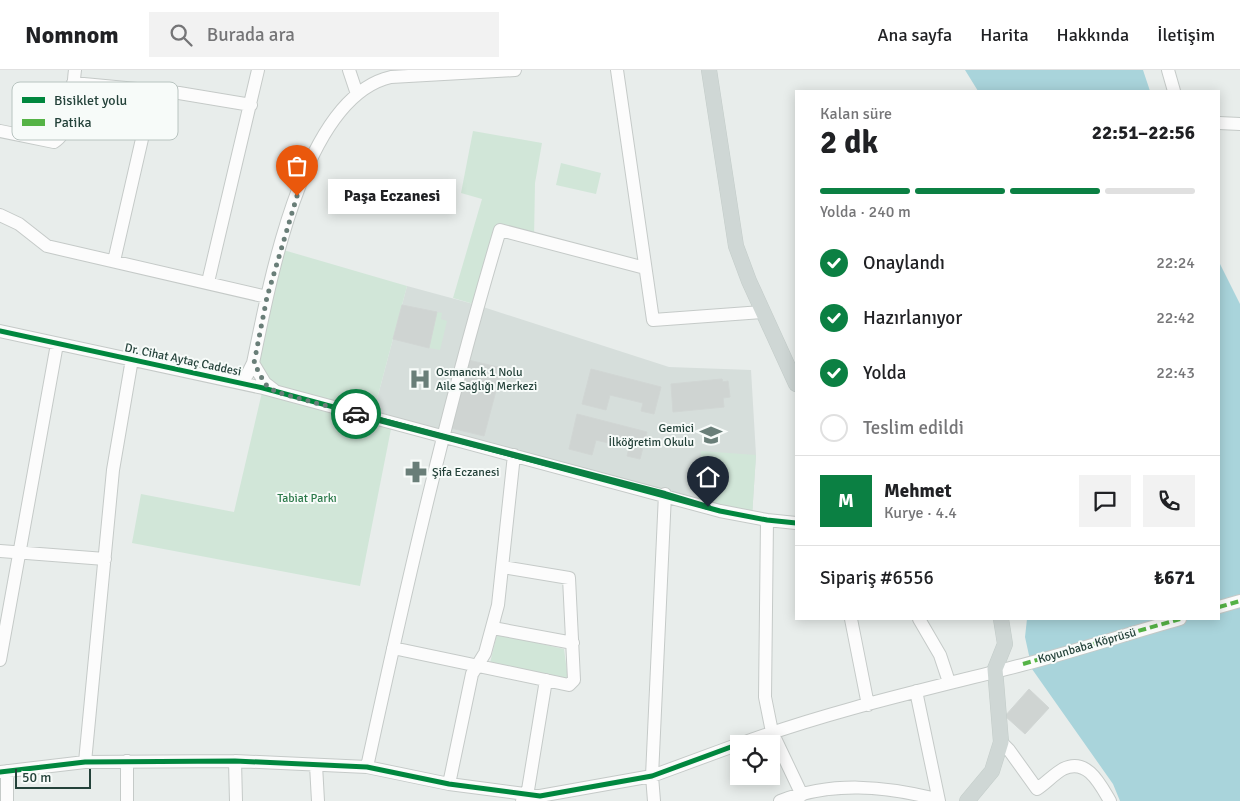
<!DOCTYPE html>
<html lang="tr">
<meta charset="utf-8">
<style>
:root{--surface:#fff;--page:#f2f2f2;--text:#202124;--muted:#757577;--line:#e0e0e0;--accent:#0b8043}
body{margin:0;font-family:Signika,sans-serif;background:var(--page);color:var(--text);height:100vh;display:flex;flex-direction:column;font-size:19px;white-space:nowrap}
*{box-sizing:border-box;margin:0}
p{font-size:16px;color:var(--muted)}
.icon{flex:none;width:28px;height:28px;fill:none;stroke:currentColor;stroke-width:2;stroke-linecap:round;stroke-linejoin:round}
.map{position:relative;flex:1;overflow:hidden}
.details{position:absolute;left:795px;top:20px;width:425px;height:530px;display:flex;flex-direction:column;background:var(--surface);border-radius:0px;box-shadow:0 2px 12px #0003}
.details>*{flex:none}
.buttons{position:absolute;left:730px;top:665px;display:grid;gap:10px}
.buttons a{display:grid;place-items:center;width:50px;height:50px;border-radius:0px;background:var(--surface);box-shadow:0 2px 12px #0003;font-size:25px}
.scale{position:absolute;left:15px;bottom:12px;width:76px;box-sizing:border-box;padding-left:5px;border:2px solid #24423a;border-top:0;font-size:14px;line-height:18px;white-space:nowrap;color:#24423a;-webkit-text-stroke:4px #f7fbf9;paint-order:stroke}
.pin{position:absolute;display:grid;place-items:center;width:42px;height:42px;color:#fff;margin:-51px -21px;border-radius:50% 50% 50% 0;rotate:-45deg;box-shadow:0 0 5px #0007}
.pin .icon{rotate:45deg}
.courier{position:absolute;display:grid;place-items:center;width:50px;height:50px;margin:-25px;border:4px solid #0b8043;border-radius:50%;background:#fff;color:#222;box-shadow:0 1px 6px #0007}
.bubble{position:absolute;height:35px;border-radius:0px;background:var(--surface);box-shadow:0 2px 12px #0003;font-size:16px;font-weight:700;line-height:35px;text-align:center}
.headline em{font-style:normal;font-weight:700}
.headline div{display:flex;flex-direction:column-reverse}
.headline{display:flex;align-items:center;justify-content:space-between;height:85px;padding:0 25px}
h1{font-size:32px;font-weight:700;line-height:38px}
.bar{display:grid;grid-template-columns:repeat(4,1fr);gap:8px 5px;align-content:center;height:60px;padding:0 25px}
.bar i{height:6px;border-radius:4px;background:var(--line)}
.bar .on{background:var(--accent)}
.bar p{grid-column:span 4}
.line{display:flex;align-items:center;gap:12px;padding:0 25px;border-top:1px solid var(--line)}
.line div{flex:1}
.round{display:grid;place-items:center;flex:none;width:52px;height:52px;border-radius:0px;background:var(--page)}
ol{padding:0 25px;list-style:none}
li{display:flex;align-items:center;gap:15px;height:55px}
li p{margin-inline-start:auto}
li .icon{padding:5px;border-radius:50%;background:var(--accent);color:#fff;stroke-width:4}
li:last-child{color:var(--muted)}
li i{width:28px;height:28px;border:2px solid var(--line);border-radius:50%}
header{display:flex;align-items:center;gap:30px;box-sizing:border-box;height:70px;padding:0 25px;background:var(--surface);border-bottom:1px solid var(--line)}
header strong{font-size:24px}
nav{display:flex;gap:28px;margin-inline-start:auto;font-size:18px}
.search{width:350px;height:45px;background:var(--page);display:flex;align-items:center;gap:12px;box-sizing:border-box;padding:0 18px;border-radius:0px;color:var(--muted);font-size:19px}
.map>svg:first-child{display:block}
.built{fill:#d6dedb}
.green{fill:#d1e6d8}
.water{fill:#a9d4db}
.building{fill:#cfd4d2;stroke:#d1d6d4}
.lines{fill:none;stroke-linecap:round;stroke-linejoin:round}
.minor-casing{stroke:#c5cac8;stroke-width:14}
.major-casing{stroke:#c3ccc9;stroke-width:16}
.minor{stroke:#fcfcfc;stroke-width:12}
.major{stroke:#cfd7d5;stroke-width:15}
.quiet{stroke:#55b346;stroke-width:4;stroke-dasharray:8 4;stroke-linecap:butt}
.cycleway-casing{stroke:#f7fbf9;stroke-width:8}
.cycleway{stroke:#00873e;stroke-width:5}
.done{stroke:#697e78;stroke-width:5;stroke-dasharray:0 9}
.route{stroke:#0b8043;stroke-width:6}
.labels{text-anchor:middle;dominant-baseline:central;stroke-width:4;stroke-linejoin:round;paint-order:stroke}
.street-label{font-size:12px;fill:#24423a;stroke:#f7fbf9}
.poi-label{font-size:12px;fill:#24423a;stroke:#f7fbf9;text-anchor:start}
.park-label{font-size:12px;fill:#2d7a4b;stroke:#f7fbf9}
.key{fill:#f7fbf9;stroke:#b8c4c0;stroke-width:1}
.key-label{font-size:14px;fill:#24423a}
</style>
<header>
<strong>Nomnom</strong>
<div class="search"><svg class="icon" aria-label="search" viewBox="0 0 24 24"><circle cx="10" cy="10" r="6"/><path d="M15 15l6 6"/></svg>Burada ara</div>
<nav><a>Ana sayfa</a><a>Harita</a><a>Hakkında</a><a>İletişim</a></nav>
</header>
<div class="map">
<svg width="1240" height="731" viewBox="0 0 1240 731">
<rect width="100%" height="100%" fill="#e8edeb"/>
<path class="built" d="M407 216 477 235 669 297 751 300 756 385 752 447 372 348Z"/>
<path class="green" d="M473 61 542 73 535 113 534 169 500 160 477 235 453 228 482 129 461 123Z
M561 93 601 103 596 124 556 115Z
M280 179 407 216 372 348 392 354 360 516 132 473 141 424 234 442 263 318 253 293Z
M437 242 442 243 441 249 447 251 440 280 429 278Z
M701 381 756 385 752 447 697 434Z
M497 564 564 579 568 609 490 593Z"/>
<path class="water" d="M965 0H1143L1150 21H978Z
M1219 192 1240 234V731H1120L1113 714 1032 599 1025 567 1027 549H1219Z"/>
<path class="building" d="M402 235 437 242 429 278 393 269Z
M468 290 502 298 484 366 451 358Z
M591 299 661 317 654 344 641 341 643 333 610 325 606 340 582 334Z
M722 309 723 312 728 311 730 327 723 328 724 337 673 342 671 314Z
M577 344 647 362 640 389 627 386 629 378 596 370 592 385 569 379Z
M1029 619 1049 638 1025 664 1005 646Z"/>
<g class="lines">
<g class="minor-casing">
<path id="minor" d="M349 0 357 24
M617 0 653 250 762 242
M1168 0 1174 21
M73 13 179 23 251 35
M1219 53 1240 54
M0 61 54 72C74 60 72 22 75 0
M0 145 19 154 47 176 267 227
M114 191 153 21
M208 212 258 0
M0 261 263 318 720 441 767 450 796 453
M253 293 265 313 274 320
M232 311 247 305 253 293C269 217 302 27 391 7L515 0
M767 450 765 627 772 662 802 725
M0 481 105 489
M1219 537 1240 531
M851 549 868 635
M919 549 940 585 949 612
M493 558 573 573
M393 578 569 615 574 610 569 508 503 497
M0 590 57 274
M916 621 939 731
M1001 672 1009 680 1037 719C1046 713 1054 704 1063 699 1087 687 1100 714 1110 731
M740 674C832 640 928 619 1022 595 1075 581 1127 564 1180 549
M127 691V731
M235 691 236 731
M85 692 113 400 132 289
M316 695 318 731
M367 697C406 517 447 337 500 160L645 198
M7 701V731
M0 702 85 692 235 691 367 697 449 714 540 726 652 706 739 674
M449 714 472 604 485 583 498 535 514 385
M522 731 527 726 546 610
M654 731 652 706 665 424
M780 731C833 711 884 716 937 729"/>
</g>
<g class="major-casing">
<path id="major" d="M709 0 736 176 749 211 796 314
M967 731 992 701 1001 672 995 599 1005 574 1001 549"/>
</g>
<use href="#minor" class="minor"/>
<use href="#major" class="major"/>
<path class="quiet" d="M1219 537 1240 531
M1023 594 1180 549"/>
<g class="cycleway-casing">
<path id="cycleway" d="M0 261 263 318 720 441 767 450 796 453
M0 702 85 692 235 691 367 697 449 714 540 726 652 706 739 674"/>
</g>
<use href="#cycleway" class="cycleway"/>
</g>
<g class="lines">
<path class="done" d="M297 126 267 227 254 293 265 314 276 322 356 344"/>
<path class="route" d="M356 344 665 424 708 437"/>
</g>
<defs>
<g id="hospital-bare" transform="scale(1.725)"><path d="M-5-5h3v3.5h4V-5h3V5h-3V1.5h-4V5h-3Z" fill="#697e78" stroke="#f7fbf9" stroke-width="2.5" paint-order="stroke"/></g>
<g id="school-bare" transform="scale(1.725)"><path d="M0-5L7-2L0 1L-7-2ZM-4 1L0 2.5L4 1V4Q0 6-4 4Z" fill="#697e78" stroke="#f7fbf9" stroke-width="2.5" paint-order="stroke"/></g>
<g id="pharmacy-bare" transform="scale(1.725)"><path d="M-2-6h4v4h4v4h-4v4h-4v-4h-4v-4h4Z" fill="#697e78" stroke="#f7fbf9" stroke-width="2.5" paint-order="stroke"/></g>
</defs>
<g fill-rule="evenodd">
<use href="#hospital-bare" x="420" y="309"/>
<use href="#school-bare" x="711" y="365"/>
<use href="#pharmacy-bare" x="416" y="402"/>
</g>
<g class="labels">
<g class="street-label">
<text transform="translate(183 290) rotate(12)">Dr. Cihat Aytaç Caddesi</text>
<text transform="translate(1087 576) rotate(-16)">Koyunbaba Köprüsü</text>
</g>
<g class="poi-label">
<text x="436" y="302">Osmancık 1 Nolu<tspan x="436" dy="14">Aile Sağlığı Merkezi</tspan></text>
<text x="694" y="358" text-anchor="end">Gemici<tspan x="694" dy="14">İlköğretim Okulu</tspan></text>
<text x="432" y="402">Şifa Eczanesi</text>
</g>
<g class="park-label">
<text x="307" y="428">Tabiat Parkı</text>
</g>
</g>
<rect x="12" y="12" width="166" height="58" rx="8" class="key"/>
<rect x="22" y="27" width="23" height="6" fill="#00873e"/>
<rect x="22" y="49" width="23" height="7" fill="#55b346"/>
<g class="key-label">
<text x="54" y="35">Bisiklet yolu</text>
<text x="54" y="57">Patika</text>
</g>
</svg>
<div class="buttons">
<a><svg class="icon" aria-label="locate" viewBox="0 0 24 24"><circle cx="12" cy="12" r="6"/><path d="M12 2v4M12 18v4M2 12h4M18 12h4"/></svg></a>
</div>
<div class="scale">50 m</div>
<div class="pin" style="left:297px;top:126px;background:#ea580c"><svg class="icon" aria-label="bag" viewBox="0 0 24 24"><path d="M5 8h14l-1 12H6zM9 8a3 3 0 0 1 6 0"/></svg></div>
<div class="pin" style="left:708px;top:437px;background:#1f2937"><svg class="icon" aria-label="home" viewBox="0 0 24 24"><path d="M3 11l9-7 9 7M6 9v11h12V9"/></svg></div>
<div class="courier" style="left:356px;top:344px"><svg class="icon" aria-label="car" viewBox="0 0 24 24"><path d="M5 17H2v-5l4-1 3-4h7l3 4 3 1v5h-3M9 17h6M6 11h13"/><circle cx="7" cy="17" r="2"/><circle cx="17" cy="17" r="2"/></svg></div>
<div class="bubble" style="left:328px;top:109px;width:128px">Paşa Eczanesi</div>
<section class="details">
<div class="headline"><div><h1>2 dk</h1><p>Kalan süre</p></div><em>22:51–22:56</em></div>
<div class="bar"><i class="on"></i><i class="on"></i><i class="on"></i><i></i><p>Yolda · 240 m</p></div>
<ol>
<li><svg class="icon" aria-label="check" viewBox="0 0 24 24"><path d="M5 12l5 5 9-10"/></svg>Onaylandı<p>22:24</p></li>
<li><svg class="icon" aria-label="check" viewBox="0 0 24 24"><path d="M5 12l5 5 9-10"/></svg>Hazırlanıyor<p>22:42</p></li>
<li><svg class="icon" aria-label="check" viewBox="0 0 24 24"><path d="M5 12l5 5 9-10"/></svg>Yolda<p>22:43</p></li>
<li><i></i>Teslim edildi</li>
</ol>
<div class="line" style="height:90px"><b class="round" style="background:var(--accent);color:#fff">M</b><div><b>Mehmet</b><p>Kurye · 4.4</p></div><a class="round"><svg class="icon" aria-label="chat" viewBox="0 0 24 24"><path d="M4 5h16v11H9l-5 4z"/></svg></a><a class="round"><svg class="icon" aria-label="phone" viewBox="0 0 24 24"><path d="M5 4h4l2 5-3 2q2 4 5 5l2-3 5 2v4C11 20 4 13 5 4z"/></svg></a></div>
<div class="line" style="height:65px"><div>Sipariş #6556</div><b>₺671</b></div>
</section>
</div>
